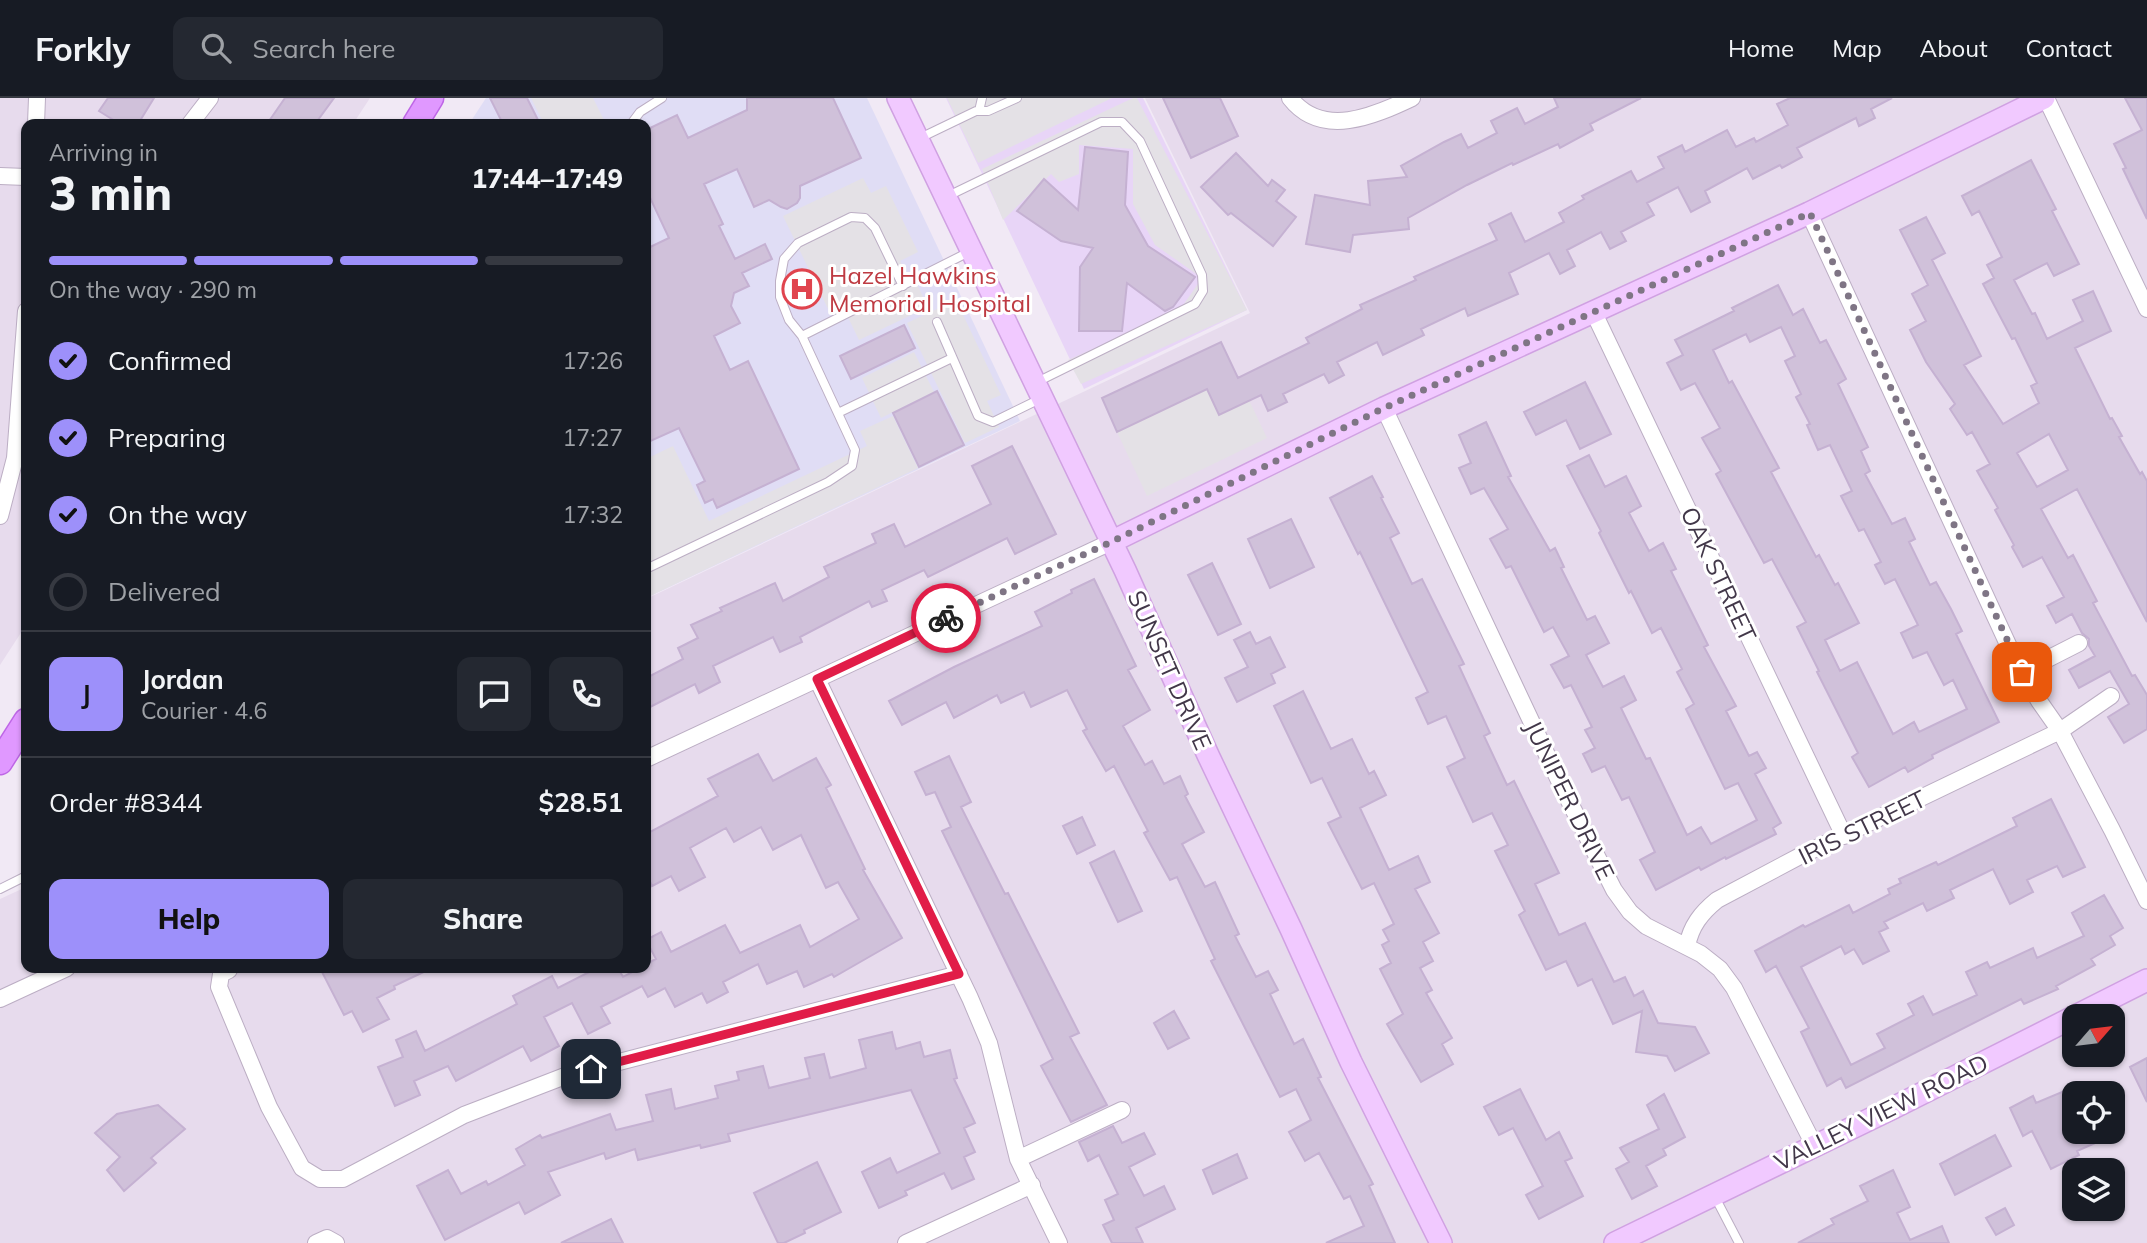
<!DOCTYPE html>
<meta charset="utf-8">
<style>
:root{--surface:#171b24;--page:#242831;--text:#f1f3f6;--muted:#9ea1a6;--line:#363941;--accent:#9d90fa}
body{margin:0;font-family:Mulish,sans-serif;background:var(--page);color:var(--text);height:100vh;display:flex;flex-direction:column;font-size:26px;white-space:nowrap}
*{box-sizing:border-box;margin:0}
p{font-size:23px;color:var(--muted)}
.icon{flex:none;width:38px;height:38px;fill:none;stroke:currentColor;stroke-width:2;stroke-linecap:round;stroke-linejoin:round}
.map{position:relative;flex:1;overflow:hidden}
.details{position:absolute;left:21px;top:21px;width:630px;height:854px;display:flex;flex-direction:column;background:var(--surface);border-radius:14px;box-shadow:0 2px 5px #0004}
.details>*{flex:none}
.needle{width:46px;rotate:62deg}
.fabs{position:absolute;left:2062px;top:906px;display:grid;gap:14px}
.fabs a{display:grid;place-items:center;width:63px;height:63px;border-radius:14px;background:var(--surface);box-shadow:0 2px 5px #0004;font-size:35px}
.pin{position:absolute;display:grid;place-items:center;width:60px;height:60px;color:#fff;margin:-30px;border-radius:14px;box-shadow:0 4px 10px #0006}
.courier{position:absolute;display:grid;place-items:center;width:70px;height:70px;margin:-35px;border:5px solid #e11d48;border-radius:50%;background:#fff;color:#222;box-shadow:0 2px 9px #0007}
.headline em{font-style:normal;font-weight:800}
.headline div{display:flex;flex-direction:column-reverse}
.headline{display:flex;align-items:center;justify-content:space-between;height:119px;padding:0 28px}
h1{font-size:46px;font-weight:800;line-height:52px}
.bar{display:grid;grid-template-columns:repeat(4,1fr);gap:10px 7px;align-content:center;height:84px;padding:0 28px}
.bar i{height:9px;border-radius:5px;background:var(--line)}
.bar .current{background:var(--accent)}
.bar p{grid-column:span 4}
.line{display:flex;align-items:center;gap:18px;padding:0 28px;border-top:2px solid var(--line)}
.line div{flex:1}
.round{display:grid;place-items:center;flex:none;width:74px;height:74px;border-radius:14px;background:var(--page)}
ol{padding:0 28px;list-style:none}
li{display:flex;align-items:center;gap:21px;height:77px}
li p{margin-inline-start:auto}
li .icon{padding:7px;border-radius:50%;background:var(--accent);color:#111;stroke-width:4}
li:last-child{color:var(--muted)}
li i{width:38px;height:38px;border:4px solid var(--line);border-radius:50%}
.primary-button{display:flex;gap:14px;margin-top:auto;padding:14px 28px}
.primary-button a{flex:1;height:80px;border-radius:14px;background:var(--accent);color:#111;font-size:28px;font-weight:800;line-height:80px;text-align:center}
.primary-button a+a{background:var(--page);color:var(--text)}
header{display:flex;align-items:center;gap:42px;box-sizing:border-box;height:98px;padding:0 35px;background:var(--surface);border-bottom:2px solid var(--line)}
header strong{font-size:33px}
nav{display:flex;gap:38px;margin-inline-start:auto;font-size:24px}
.search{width:490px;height:63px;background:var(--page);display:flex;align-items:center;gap:18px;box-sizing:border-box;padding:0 24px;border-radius:14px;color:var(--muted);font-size:26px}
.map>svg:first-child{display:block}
.residential{fill:#e7dbed;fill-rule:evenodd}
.commercial{fill:#e8d5f7}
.medical{fill:#e0ddf5}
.parking{fill:#e4e1e6}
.building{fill:#d0c1da;stroke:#c5b1d2;stroke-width:2;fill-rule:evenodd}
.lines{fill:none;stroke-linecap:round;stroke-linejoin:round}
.lane-casing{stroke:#bcaec4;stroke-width:10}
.street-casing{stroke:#bcaec4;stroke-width:18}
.secondary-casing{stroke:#d0a1e2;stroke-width:24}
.primary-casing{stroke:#be66e6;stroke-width:27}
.lane{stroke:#fff;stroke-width:8}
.street{stroke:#fff;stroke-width:16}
.secondary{stroke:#f1c9ff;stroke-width:21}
.primary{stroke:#e098ff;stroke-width:24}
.done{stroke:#7f7585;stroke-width:7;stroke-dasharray:0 12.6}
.route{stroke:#e11d48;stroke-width:9}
.labels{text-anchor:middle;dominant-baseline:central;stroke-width:6;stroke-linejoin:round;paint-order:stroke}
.health-label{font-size:24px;fill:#be3a42;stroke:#fff;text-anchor:start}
.street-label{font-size:24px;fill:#423749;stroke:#fff}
</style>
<header>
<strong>Forkly</strong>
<div class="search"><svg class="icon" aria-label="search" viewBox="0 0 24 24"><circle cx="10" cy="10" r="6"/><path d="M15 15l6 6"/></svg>Search here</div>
<nav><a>Home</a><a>Map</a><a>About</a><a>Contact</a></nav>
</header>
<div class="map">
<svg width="2147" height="1145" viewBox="0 0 2147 1145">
<rect width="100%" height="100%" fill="#f1e9f5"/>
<path class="residential" d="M0 0H370L353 26H26V527L0 567Z
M1145 0H2147V1145H0V801L26 789V870H646V501L1250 215ZM2074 919H2112V957H2074ZM2074 996H2112V1034H2074ZM2074 1073H2112V1111H2074Z"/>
<path class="commercial" d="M946 0H1143L1247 212 1084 291Z"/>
<path class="medical" d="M486 0H867L1020 323 646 500V26H469Z"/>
<path class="parking" d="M531 0H593L606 26H544Z
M947 0H1112L978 65Z
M1133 0H1137L1247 212 1081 286 1068 262 1179 213 1202 180 1155 147 1133 106V51L1079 47V76L1059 84 1051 76 1003 122 982 71Z
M863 80 871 95 886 88 918 154 900 163 909 180 913 178 928 209 859 242 844 211 831 217 783 118Z
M956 202 1001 297 987 303 999 329 965 345 907 225Z
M914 254 934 294 881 320 862 280Z
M1207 291 1219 317 1249 302 1267 340 1147 398 1117 334Z
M893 318 918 370 646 500V361L673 348 709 423 867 348 860 333Z"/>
<path class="building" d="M108 0H154L138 26H120L99 13Z
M285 0H334L315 26H267Z
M490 0H527L540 26H503Z
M747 0H833L861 60 800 88V100L797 105 787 111 781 109 769 102 754 109 737 71 704 86 723 126 719 128 735 161 765 146 772 161 742 175 749 188 734 195 731 208 740 225 714 238 730 272 748 263 799 371 717 410 713 401 705 405 697 387 705 383 679 330 646 345V151L669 140 646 91V32L677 17 688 40 747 12Z
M1163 0H1220L1238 38 1191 60Z
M1554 0H1641L1590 26 1593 32 1560 50 1558 46 1513 67 1512 65 1467 87 1408 120 1409 131 1353 137 1350 154 1306 146 1315 97 1370 107 1368 83 1407 79 1401 68 1444 44 1461 36 1468 50 1497 35 1491 23 1517 10 1525 26 1558 9Z
M1790 0H1892L1871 11 1875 20 1859 28 1856 20 1797 50 1802 59 1782 70 1780 67 1753 81 1747 70 1705 93 1710 104 1691 114 1678 89 1647 105 1654 117 1621 134 1626 143 1610 151 1601 134 1567 152 1575 168 1560 176 1549 155 1509 175 1518 196 1468 218 1465 210 1421 231 1424 237 1383 257 1377 244 1337 264 1344 277 1329 285 1324 276 1283 296 1287 304 1268 313 1261 297 1219 317 1207 291 1117 334 1102 300 1221 244 1238 280 1309 245 1306 240 1362 211 1360 207 1416 182 1414 179 1497 142 1489 126 1511 115 1525 144 1564 124 1559 115 1584 101 1582 98 1631 73 1637 84 1664 70 1658 59 1682 47 1685 54 1727 32 1736 49 1754 40 1756 44 1788 27 1777 6Z
M2125 0H2147V121L2123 71 2126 70 2114 46 2142 32Z
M1085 49 1128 54 1125 107 1148 148 1195 179 1173 209 1165 213 1127 185 1122 233H1079L1080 169 1093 150 1061 143 1017 113 1044 81 1078 112Z
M1236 55 1268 88 1272 82 1285 92 1276 103 1296 119 1273 148 1231 115 1228 117 1201 89Z
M2031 62 2056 111 2052 113 2079 166 2054 178 2047 165 2014 182 2032 216 2035 215 2047 241 2083 223 2073 202 2093 193 2111 233 2075 250 2110 321 2112 320 2122 338 2119 339 2140 376 2142 374 2147 383V524L2077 391 2041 411 2068 460 2073 457 2097 503 2093 505 2132 578 2135 577 2147 597V631L2124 645 2108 619 2129 606 2110 573 2079 590 2069 572 2095 558 2089 548V541L2082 535 2072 516 2056 525 2047 508 2064 499 2042 459 2023 469 2012 449 2014 447 1995 412 1998 410 1977 373 1990 366 1972 334 1967 337 1950 311 1955 306 1926 264 1910 232 1926 223 1912 196 1928 187 1900 132 1926 119 1945 155 1932 162 1981 258 1964 267 2003 326 2039 305 2031 288 2037 285 2015 240 2012 241 1983 186 1994 180 1987 167 2002 159 1979 113 1972 117 1962 98ZM2049 336 2068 372 2037 389 2017 355Z
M1778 187 1793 217 1803 211 1820 245 1826 242 1846 281 1838 286 1868 349 1861 353 1870 373 1865 376 1892 426 1905 420 1915 441 1909 444 1930 487 1936 484 1951 511 1962 533 1956 536 1999 624 1932 657 1933 660 1908 674 1905 669 1869 689 1852 659 1858 655 1817 574 1819 573 1797 529 1806 524 1772 461 1764 465 1716 376 1721 373 1702 340 1720 330 1695 285 1681 292 1667 265 1683 257 1675 242 1734 213 1732 210ZM1781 229 1795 258 1785 263 1801 296 1796 299 1810 326 1807 327 1818 352 1830 347 1852 393 1841 398 1859 433 1864 431 1881 464 1875 467 1885 486 1895 481 1918 527 1901 535 1913 560 1927 554 1944 587 1953 582 1967 611 1919 634 1914 624 1893 636 1857 564 1840 573 1825 542 1859 525 1838 485 1835 487 1819 457 1816 459 1771 374 1779 370 1732 283 1729 285 1713 252 1746 236 1750 244Z
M904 227 915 250 851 281 840 258Z
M1585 284 1611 336 1580 351 1566 322 1536 337 1524 314Z
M937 293 964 347 919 369 893 315Z
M1486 324 1511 378 1508 379 1550 453 1555 450 1564 469 1561 470 1587 522 1595 518 1609 545 1586 557 1603 589 1624 578 1636 602 1621 610 1646 661 1650 660 1687 737 1701 729 1711 746 1757 722 1738 685 1725 691 1686 611 1694 606 1677 574 1682 571 1661 530 1652 535 1631 493 1629 495 1599 435 1601 433 1567 368 1589 357 1605 389 1626 378 1641 408 1629 415 1649 453 1663 445 1676 471 1671 473 1708 547 1704 549 1736 608 1726 613 1749 658 1757 654 1766 670 1755 676 1781 725 1773 730 1776 736 1726 761 1725 759 1701 772 1699 769 1656 792 1640 762 1655 754 1629 699 1622 702 1605 668 1592 674 1583 656 1595 650 1585 632 1592 629 1571 587 1564 590 1551 567 1569 558 1553 529 1544 534 1511 468 1506 470 1490 441 1508 431 1484 390 1471 396 1459 370 1471 365 1459 337Z
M1012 348 1056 436 1015 456 1007 440 928 479 924 472 882 492 887 503 872 509 869 503 800 539 802 544 780 554 773 539 713 568 720 584 699 595 695 586 646 611V580L683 561 678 550 698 540 691 527 722 513 720 510 775 485 783 503 829 479 824 469 876 445 872 436 894 426 905 449 991 406 972 368Z
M1372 378 1383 399 1381 400 1399 435 1390 440 1412 486 1422 481 1464 566 1459 568 1490 635 1484 638 1507 687 1514 683 1559 775 1535 786 1559 837 1585 825 1614 884 1625 879 1634 898 1643 893 1658 925 1695 929 1709 955 1675 973 1667 958 1636 954 1642 913 1613 926 1592 881 1578 888 1566 863 1546 872 1519 817 1525 813 1495 753 1508 747 1492 715 1473 724 1447 669 1465 660 1446 618 1428 626 1416 600 1428 594 1360 454 1358 456 1330 400Z
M1291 421 1314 469 1270 490 1248 441Z
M1212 465 1241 526 1218 537 1188 477Z
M1094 481 1136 568 1128 572 1150 612 1123 628 1145 667 1152 663 1164 686 1180 678 1188 696 1185 698 1204 734 1182 746 1205 789 1215 784 1239 836 1235 838 1256 879 1268 873 1278 892 1270 896 1294 946 1303 941 1321 979 1318 980 1373 1086 1369 1088 1395 1145H1326L1364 1128 1350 1098 1344 1101 1319 1055 1305 1063 1289 1034 1311 1022 1296 991 1280 999 1211 863 1215 861 1177 779 1170 782 1144 735 1148 733 1114 668 1106 673 1083 633 1087 631 1067 592 1031 609 1024 594 1001 605 997 597 954 620 946 604 902 627 889 603 954 569 1042 528 1035 514 1072 495 1071 492Z
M1250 534 1256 546 1270 539 1285 569 1271 576 1275 585 1237 604 1225 580 1248 569 1234 542Z
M1303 593 1331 651 1352 641 1369 676 1374 673 1386 697 1360 710 1389 772 1418 758 1430 784 1415 791 1439 835 1423 844 1433 863 1420 870 1432 892 1426 895 1452 940 1442 946 1453 966 1421 984 1387 926 1403 916 1380 871 1391 865 1382 847 1389 843 1383 832 1394 826 1374 785 1362 791 1328 725 1341 719 1322 680 1311 685 1274 608Z
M758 656 773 683 816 660 831 687 826 690 865 771 863 772 902 840 834 879 832 876 804 889 797 873 767 886 758 866 723 884 728 894 707 905 702 895 675 909 665 890 648 899 642 888 601 909 610 925 588 936 572 905 544 919 559 948 531 963 523 948 456 983 448 968 414 983 420 997 395 1008 378 969 403 959 396 942 416 933 425 953 517 906 513 898 552 878 558 890 597 870H618L623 879 640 870H646V866L656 861 646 842 661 834 671 854 725 827 740 855 800 827 810 849 859 821 838 784 826 790 801 737 773 752 761 729 734 744 726 730 690 750 705 779 679 793 671 778 652 788 646 775V736L718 698 708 681Z
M949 658 971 704 961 709 1005 796 1008 795 1079 935 1070 939 1107 1007 1071 1024 1041 968 1053 961 942 733 951 729 935 694 926 697 915 674Z
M2051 701 2085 769 2063 779 2057 768 2027 782 2033 794 2010 806 1993 771 1950 792 1954 800 1927 813 1923 805 1884 824 1888 830 1879 834 1889 853 1863 866 1854 851 1845 856 1841 848 1801 869 1851 967 1885 950 1877 936 1914 917 1908 906 1923 898 1933 917 1977 897 1966 874 1987 864 1990 870 2033 850 2037 860 2084 838 2072 815 2104 797 2123 830 2110 838 2115 847 2091 861 2095 867 2056 888 2058 891 2024 906 2021 901 1846 990 1841 980 1827 988 1801 934 1809 930 1776 868 1766 874 1755 853 1803 827 1805 829 1849 807 1853 815 1890 796 1888 791 1901 785 1899 781 1936 764 1938 767 2017 728 2013 720Z
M1082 719 1095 747 1077 756 1063 728Z
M1114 753 1142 813 1118 824 1090 765Z
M320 870H432L394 888 395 891 377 900 389 921 363 934 352 913 344 917Z
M1174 913 1189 940 1168 951 1154 925Z
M892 934 896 951 920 944 924 959 950 952 957 980 954 981 975 1025 964 1030 975 1054 964 1059 974 1081 952 1091 944 1075 905 1093 907 1097 879 1110 862 1074 890 1060 897 1075 940 1055 911 992 728 1036 730 1043 701 1050 700 1047 638 1062 635 1051 606 1061 604 1055 548 1074 560 1097 525 1116 519 1104 445 1142 417 1088 448 1072 461 1096 486 1083 488 1087 525 1067 516 1051 540 1037 542 1040 610 1016 616 1032 653 1023 646 997 671 991 675 1011 718 1000 715 988 739 982 737 974 763 968 769 990 810 980 805 960 824 956 830 980 866 970 859 942Z
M2147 960V1004L2130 969Z
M2074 989V1034H2120L2077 1053 2079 1057 2051 1071 2032 1033 2023 1038 2010 1010 2033 998 2036 1005Z
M1520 991 1546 1042 1559 1034 1572 1060 1565 1063 1583 1098 1539 1121 1526 1097 1543 1088 1513 1030 1499 1037 1484 1009Z
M1664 996 1685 1039 1663 1051 1666 1057 1646 1068 1657 1088 1632 1101 1616 1071 1629 1064 1620 1050 1659 1031 1647 1007Z
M158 1007 185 1031 151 1060 156 1065 124 1093 107 1072 120 1059 95 1035 117 1016Z
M1113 1028 1122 1045 1144 1035 1155 1056 1129 1069 1144 1098 1164 1088 1175 1111 1136 1130 1143 1145H1112L1103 1127 1114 1122 1105 1102 1118 1096 1099 1057 1088 1063 1079 1044Z
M1995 1037 2011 1068 1955 1097 1940 1066Z
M1237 1056 1247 1080 1213 1096 1203 1072Z
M817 1064 841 1114 804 1132 805 1135 784 1145H778L754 1095Z
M1893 1072 1910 1109 1897 1115 1910 1142 1942 1128 1949 1145H1798L1834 1126 1831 1121 1868 1103 1860 1088Z
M2005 1110 2014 1127 1996 1137 1986 1120Z
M611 1121 623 1145H561Z"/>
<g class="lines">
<g class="lane-casing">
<path id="lane" d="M979 13 982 0
M631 26 640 14 662 0
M920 40 976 13H988L1017 0
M948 98 1101 24H1122L1140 43 1202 177 1203 193 1195 206 1037 284
M937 224 978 318 993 324 1042 300
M802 238 789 222 780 199V183L784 161 798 145 851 119 865 120 875 130 903 188
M838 315 952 260
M646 471 828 384 852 368 855 352 802 238 971 153
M0 791 26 778
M1715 1099 1739 1145"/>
</g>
<g class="street-casing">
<path id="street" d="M1290 0C1322 41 1374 18 1412 0
M2046 0 2147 211
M36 26 37 0
M190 26 210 0
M0 78 26 79
M1809 115 2017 566 2039 603 2060 633 2112 732 2147 803
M1593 213 1844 738
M1384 310 1563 691 1614 792 1630 814 1646 828 1701 856 1720 871 1734 890 1814 1047
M0 418 15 360 26 213
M2022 574 2079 545
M817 581 970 900 989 945 1018 1061 1059 1145
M646 661 1111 444
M1687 848C1691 828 1701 815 1717 802L1800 758 2060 633 2111 598
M229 872 221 876 219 889 269 1009 302 1070 320 1081H343L464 1017 565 978 959 876
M0 901 67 870
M1018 1061 1122 1012
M316 1145 327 1140 336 1145
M906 1145 1032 1087"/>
</g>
<g class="secondary-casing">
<path id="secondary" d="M898 0 1125 472 1208 657 1291 831 1351 964 1441 1145
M1111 444 1384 310 1809 115 2044 0
M1615 1145 1893 1010 2147 882"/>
</g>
<g class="primary-casing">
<path id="primary" d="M415 26 431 0
M0 664 26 623"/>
</g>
<use href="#lane" class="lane"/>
<use href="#street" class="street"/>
<use href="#secondary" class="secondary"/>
<use href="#primary" class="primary"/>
</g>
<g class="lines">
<path class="done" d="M946 520 1111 444 1384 310 1810 115 2022 574"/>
<path class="route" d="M591 971 959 876 817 581 946 520"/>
</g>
<defs>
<g id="hospital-ring" transform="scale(2.0125)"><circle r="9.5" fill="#fff" stroke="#e0444e" stroke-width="1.5"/><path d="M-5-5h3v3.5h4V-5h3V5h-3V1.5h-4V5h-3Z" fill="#e0444e"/></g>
</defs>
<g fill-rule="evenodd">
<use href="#hospital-ring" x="802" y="191"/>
</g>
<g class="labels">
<g class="health-label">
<text x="829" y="177">Hazel Hawkins<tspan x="829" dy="28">Memorial Hospital</tspan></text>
</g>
<g class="street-label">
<text transform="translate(1719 476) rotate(65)">OAK STREET</text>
<text transform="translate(1170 572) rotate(66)">SUNSET DRIVE</text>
<text transform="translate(1570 702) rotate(64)">JUNIPER DRIVE</text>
<text transform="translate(1862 729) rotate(-26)">IRIS STREET</text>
<text transform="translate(1881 1014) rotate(-26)">VALLEY VIEW ROAD</text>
</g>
</g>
</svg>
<div class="fabs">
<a><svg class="needle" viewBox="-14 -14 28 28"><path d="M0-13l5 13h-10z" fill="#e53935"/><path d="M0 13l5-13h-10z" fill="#9ea1a6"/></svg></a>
<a><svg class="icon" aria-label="locate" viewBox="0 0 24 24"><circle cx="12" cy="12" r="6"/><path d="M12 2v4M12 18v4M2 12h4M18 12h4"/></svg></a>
<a><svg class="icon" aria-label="layers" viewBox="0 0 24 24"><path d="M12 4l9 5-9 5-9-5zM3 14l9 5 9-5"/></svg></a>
</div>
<div class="pin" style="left:2022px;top:574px;background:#ea580c"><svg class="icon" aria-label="bag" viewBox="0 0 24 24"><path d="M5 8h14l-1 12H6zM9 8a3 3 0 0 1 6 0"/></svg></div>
<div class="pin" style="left:591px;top:971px;background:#1f2937"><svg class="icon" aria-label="home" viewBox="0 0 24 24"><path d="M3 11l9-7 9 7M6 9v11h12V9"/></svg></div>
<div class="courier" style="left:946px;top:520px"><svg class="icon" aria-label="bike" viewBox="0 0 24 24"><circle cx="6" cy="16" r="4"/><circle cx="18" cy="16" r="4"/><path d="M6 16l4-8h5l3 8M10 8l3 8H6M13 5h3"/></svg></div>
<section class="details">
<div class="headline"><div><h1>3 min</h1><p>Arriving in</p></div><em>17:44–17:49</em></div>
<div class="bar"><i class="current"></i><i class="current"></i><i class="current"></i><i></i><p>On the way · 290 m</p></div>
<ol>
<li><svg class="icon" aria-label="check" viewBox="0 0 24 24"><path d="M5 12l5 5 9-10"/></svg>Confirmed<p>17:26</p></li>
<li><svg class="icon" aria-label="check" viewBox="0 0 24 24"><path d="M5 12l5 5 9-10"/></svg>Preparing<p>17:27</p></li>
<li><svg class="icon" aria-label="check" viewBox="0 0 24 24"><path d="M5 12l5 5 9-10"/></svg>On the way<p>17:32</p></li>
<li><i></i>Delivered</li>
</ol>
<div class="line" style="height:126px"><b class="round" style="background:var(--accent);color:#111">J</b><div><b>Jordan</b><p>Courier · 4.6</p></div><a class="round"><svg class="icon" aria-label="chat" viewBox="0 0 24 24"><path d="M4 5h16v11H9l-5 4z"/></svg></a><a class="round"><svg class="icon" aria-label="phone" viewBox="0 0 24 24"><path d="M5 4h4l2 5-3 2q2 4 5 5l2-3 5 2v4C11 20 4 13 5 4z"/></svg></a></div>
<div class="line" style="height:91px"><div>Order #8344</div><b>$28.51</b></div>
<div class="primary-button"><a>Help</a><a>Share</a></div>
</section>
</div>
